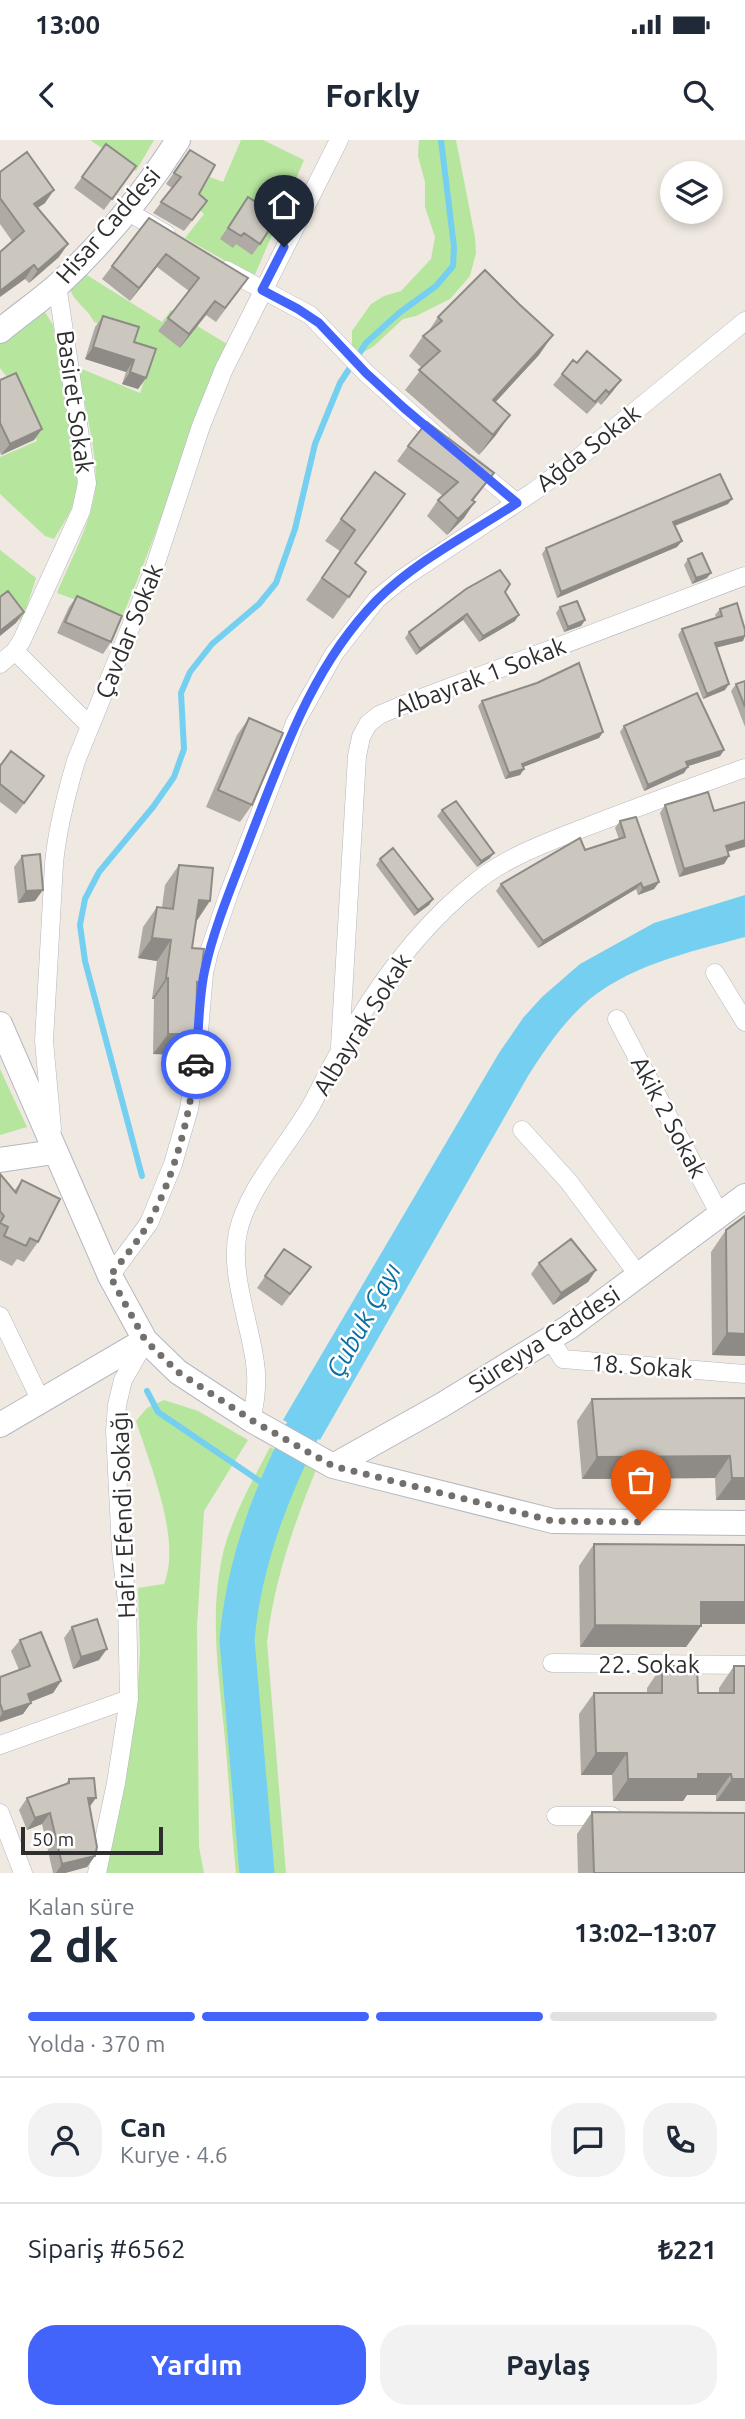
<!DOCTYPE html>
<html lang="tr">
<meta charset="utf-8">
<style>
:root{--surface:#fff;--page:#f2f2f3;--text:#1f2937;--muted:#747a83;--line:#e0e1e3;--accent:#4264fb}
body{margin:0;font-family:Ubuntu,sans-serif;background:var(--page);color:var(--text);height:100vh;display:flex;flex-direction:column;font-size:26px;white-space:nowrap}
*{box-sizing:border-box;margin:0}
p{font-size:23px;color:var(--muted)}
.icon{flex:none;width:38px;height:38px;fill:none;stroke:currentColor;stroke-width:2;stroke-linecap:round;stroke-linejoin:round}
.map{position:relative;height:1733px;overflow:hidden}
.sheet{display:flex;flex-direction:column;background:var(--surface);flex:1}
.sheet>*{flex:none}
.fabs{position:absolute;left:660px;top:21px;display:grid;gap:14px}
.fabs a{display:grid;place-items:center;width:63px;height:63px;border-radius:50%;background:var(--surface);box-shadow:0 4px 10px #0003;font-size:35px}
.scale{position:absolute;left:21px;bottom:18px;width:142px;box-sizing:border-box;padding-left:7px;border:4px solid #2e2e2e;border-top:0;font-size:19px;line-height:24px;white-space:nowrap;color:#2e2e2e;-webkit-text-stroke:5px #fff;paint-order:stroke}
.pin{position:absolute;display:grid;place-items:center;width:60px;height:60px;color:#fff;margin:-72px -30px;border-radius:50% 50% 50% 0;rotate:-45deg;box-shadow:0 0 7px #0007}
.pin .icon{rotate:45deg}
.courier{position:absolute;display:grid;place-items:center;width:70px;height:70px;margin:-35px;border:5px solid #4264fb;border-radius:50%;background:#fff;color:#222;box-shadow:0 2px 9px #0007}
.overview em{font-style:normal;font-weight:700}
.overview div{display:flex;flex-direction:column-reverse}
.overview{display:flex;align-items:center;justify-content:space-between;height:119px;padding:0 28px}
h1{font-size:46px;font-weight:700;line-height:52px}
.bar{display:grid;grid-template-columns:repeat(4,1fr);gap:10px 7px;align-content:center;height:84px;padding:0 28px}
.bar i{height:9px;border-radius:5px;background:var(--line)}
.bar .active{background:var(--accent)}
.bar p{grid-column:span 4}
.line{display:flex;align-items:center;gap:18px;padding:0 28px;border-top:2px solid var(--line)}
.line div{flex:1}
.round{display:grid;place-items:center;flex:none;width:74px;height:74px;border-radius:28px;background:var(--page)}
.button{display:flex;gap:14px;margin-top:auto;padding:14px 28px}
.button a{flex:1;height:80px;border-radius:28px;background:var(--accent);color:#fff;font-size:28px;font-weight:700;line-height:80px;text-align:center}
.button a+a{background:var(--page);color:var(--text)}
.status{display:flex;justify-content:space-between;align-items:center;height:49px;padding:0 35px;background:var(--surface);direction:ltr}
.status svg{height:19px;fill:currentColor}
header{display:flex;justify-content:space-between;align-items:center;height:91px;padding:0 28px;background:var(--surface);font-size:32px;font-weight:700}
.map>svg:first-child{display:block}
.green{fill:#b6e59e}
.water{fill:#75cff0}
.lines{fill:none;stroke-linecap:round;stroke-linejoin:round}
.stream{stroke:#75cff0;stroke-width:6}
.river{stroke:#75cff0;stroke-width:35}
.street-casing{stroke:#b4b7c1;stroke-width:19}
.secondary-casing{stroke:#b4b7c1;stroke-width:26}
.street{stroke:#fff;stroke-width:18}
.secondary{stroke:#fff;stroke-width:24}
.wall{fill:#afaba4}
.shaded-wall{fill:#8e8b86}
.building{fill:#cbc7bf;stroke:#8e8b86;stroke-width:2}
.done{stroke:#726f6d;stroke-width:7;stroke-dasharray:0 12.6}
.route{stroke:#4264fb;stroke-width:9}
.labels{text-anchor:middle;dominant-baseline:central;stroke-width:5;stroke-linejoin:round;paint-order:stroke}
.street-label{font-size:24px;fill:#2e2e2e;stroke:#fff}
.water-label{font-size:26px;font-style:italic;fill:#0d6fa3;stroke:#fff}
</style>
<div class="status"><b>13:00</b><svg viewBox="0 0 49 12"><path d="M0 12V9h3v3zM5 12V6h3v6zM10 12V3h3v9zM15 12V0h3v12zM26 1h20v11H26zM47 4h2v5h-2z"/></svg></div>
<header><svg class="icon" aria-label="back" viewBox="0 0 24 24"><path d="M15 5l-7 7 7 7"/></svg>Forkly<svg class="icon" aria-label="search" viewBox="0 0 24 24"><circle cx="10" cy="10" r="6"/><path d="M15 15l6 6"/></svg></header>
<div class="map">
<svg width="745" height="1733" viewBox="0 0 745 1733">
<rect width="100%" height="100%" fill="#efe9e1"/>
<path class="green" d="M90 0H154L136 31Z
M241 0H263L304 20 254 137 185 98 204 74 194 65 210 37 223 42Z
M419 0H456L475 97 476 113 470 136 450 159 416 176 403 179 374 206 364 212 352 208V191L371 164 384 156 401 151 431 119 435 97 425 67V42L418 16Z
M82 132 162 182 171 170 227 204C188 294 161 387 122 477L57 453C70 421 90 386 95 351 100 321 83 259 77 227L140 253 151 219 130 211 133 196 94 182C88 168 71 160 70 147Z
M43 169 53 185 77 328C79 362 71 371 54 399L45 396 0 354V317L37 301 13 245 0 228V202Z
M0 410 36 438 22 482 0 464Z
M0 929 27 987 0 995Z
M164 1260 198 1271 248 1300 204 1371 197 1487 199 1707 204 1733H102L137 1561 140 1511 138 1448 164 1444C182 1400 150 1325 136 1281L147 1268Z
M270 1307 316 1330C293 1386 274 1442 267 1502L286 1733H236C231 1685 229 1637 224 1589 218 1528 209 1470 224 1409 234 1373 253 1340 270 1307Z"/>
<path class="water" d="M745 755V797C690 812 624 826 581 867 560 887 544 911 528 936L320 1300 283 1280 499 913 523 878 542 857 580 824 654 783Z"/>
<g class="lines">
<path class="stream" d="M142 1036 85 821 80 785 85 759 99 732 153 667 174 637 184 609 181 553 190 532 212 504 259 464 276 443 295 389 315 304 340 243 366 203 399 173 436 146 453 126 454 107 441 0
M147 1251 158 1272 274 1351"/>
<path class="river" d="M257 1733 237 1500C245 1408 282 1327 325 1247"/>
<g class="street-casing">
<path id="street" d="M127 71 166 94
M226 130 310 175 366 233 441 300
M471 325 517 363
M15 511 90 586
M0 524 15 511 22 500 81 371 87 343 57 145
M715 833 745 882
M617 879 720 1075
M340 907 357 616 361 597 368 584 379 575 398 567 745 436
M52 989 44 901 54 724C57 689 66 655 76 621L153 432 201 286 224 229 339 0
M522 990 569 1042 639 1136
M110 1136 149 1083 173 1024 189 969 196 927 204 833 209 812 229 753 295 583 334 514 377 459 403 438 533 352 572 323 745 181
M0 1176 41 1261
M550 1199 563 1219 745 1234
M251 1280C256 1260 258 1243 255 1223 250 1183 229 1132 238 1092 248 1047 289 1005 312 964 321 947 329 930 339 913 374 849 420 786 477 741 507 717 546 703 581 689 635 668 690 648 745 628
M552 1523 745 1525
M0 1605 129 1559
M0 1673 23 1733
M556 1676H612
M97 1733 116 1643 129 1559 127 1462 121 1410 115 1291 117 1265 123 1240 144 1203"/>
</g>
<g class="secondary-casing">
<path id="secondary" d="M0 191C19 175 40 161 59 144 104 102 145 52 178 0
M0 884 110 1136 145 1200 178 1232 253 1281 333 1326 553 1381 745 1383
M0 1020 54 1012
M0 1285 145 1200
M333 1326 442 1265 569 1187 745 1056"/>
</g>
<use href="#street" class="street"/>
<use href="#secondary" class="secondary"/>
</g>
<path class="wall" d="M106 4 136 26 104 70 74 48Z
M190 10 199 54V72L184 91 153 73 172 48 166 44Z
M0 32 45 63 37 68 59 117 29 143 25 139 12 101 0 84Z
M248 57 260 104 252 115 236 104 233 108 220 99Z
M149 78 239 151 216 182 206 175 180 208 158 191 189 151 157 127 130 161 102 139Z
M103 176 134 202 146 238 138 249 122 244 126 232 85 219 95 187Z
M438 177 539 215 495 262 496 295 479 315 405 250 422 228 409 216 423 196 428 192Z
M577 223 621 240 601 265 598 262 587 274 553 245 562 234Z
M0 240 42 289 34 300 1 315 0 312Z
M408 306 494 333 473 361 464 378 447 395 427 376 438 360 443 356 397 321Z
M375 332 356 423 366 432 333 479 306 460 340 411 325 401Z
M728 364 675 386 677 407 557 458 542 414 546 408Z
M688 419 707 438 692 444 684 425Z
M505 452 515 481 479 502 463 480 416 515 405 498 409 492Z
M77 456 111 502 103 514 57 493 69 467Z
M560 467 585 480 581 486 564 492 556 473Z
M720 469 743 501 717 507 725 550 703 559 678 495 682 489 716 477 715 475Z
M745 541V587L731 551 736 544Z
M482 561 603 592 599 598 523 627 524 629 520 635 505 639 478 566Z
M249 578 252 665 240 682 206 667 237 595Z
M624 586 724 610 720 616 688 626 684 633 644 651 620 592Z
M0 626 36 648 16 674 0 662Z
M665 665 728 712 729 716 724 724 679 737 660 673Z
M442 670 490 718 477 727 437 676Z
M620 681 659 742 654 749 638 755 636 749 538 808 496 751 501 744 585 710 619 699 615 688Z
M22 716 35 761 18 763 14 727Z
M380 719 433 759 429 765 414 776 376 725Z
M179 725 196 781 192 808 200 843 197 847 196 894 182 915 153 914 154 859H152L157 821 138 818 143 787 157 767H162L165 745Z
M0 1034 14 1051 22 1040 38 1102 24 1122 17 1119 12 1126 0 1120Z
M726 1090 745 1216 712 1215 711 1112Z
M284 1109 311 1127 282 1166 257 1148Z
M539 1123 596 1130 588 1142 553 1165 531 1134Z
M745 1258V1360H716L715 1338 582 1339 577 1281 592 1259Z
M594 1404 745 1484H701V1486L686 1507H580L579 1426Z
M72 1487 99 1520 73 1529 64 1498Z
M20 1500 61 1541 53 1553 30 1562 23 1574 0 1582V1537L19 1530 11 1511Z
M662 1526 698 1553H719V1548L734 1526 745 1661H716V1655H687L683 1661H613L612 1635H581L579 1574 594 1553H647V1548Z
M69 1639 89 1667 95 1716 87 1727 65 1733H53L42 1684 27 1690 19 1670 27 1658 65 1645Z
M592 1672 745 1733H578L577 1694Z"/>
<path class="shaded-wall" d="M54 50 45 63 24 77 34 64Z
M68 104 59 117 29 143 38 130Z
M166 114 157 127 130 161 139 148Z
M34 125 25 139 0 157V151Z
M215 161 206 175 180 208 189 194Z
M553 195 539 215 479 280 493 260Z
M93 207 134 220 126 232 85 219Z
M130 232 146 238 138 249 122 244Z
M621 240 613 251 601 265 609 253Z
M510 275 496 295 479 315 493 295Z
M42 289 34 300 1 315 10 304Z
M732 359 728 364 669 388 673 382Z
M475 362 464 378 447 395 458 379Z
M682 401 677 407 557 458 561 452Z
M711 433 707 438 692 444 696 438Z
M24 472 16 483 0 496V491Z
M467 474 463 480 416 515 420 509Z
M519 475 515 481 479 502 483 496Z
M585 480 581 486 564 492 568 487Z
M745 496 743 501 711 509 715 503Z
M729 544 725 550 703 559 707 554Z
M603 592 599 598 518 629 522 624Z
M724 610 720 616 682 628 686 622Z
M688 627 684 633 644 651 648 645Z
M524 629 520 635 505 639 509 633Z
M745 700V707L720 714 726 706Z
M494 713 490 718 477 727 481 721Z
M729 716 724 724 679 737 684 729Z
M659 742 654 749 638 755 643 748Z
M641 743 636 749 538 808 543 801Z
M43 750 35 761 18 763 26 751Z
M433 759 429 765 414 776 418 770Z
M199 760 210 761 196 782Z
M152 798 171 800 157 821 138 818Z
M166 838H168L154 859H152Z
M168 894H196L182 915 153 914Z
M596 1130 588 1142 553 1165 561 1153Z
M727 1193 745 1194V1216L712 1215Z
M730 1316 715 1338 582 1339 597 1317Z
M732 1338H745V1360H716Z
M701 1462H745V1484H686Z
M595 1485 701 1486 686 1507H580Z
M107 1509 99 1520 73 1529 81 1517Z
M61 1541 53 1553 20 1566 28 1554Z
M31 1563 23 1574 0 1582V1577L3 1572Z
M596 1613H627L612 1635H581Z
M698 1634H731L716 1655H687L683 1661H613L628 1639Z
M732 1639H745V1661H716Z
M88 1658H96L88 1669Z
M50 1673 42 1684 27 1690 35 1678Z
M95 1716 87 1727 65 1733H56L62 1724Z"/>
<path class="building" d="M106 4 136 26 112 59 82 37Z
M190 10 215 25 199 54 207 61 192 80 161 62 181 37 174 33Z
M27 12 54 50 34 64 68 104 38 130 34 125 0 151V112L24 91 0 58V32Z
M248 57 278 76 260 104 244 93 241 96 228 88Z
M149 78 248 138 225 168 215 161 189 194 168 178 199 138 166 114 139 148 112 126Z
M485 130 519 164 553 195 493 260 510 275 493 295 419 230 440 211 423 196 442 181 438 177Z
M103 176 139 187 134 202 156 209 146 238 130 232 134 220 93 207Z
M587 211 621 240 609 253 606 250 595 262 562 234 573 220 577 223Z
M16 233 42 289 10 304 0 283V240Z
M427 282 494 333 472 360 475 362 458 379 438 360 458 342 408 306Z
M375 332 405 354 355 423 366 432 349 457 322 438 355 390 341 379Z
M720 334 732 359 673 382 682 401 561 452 546 408Z
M702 413 711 433 696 438 688 419Z
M500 430 510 444 505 452 519 475 483 496 467 474 420 509 409 492 466 449Z
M8 451 24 472 0 491V457Z
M77 456 122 476 111 502 65 482Z
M577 461 585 480 568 487 560 467Z
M737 463 745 490V496L715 503 729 544 707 554 682 489 722 476 720 469Z
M579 523 603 592 522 624 524 629 509 633 482 561 537 543Z
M745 541V567L736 544Z
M697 553 724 610 686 622 688 627 648 645 624 586Z
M249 578 283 593 252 665 218 650Z
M11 611 44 636 24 663 0 644V626Z
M708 652 714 671 745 662V700L726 706 729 716 684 729 665 665Z
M456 661 494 713 481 721 442 670Z
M636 677 659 742 643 748 641 743 543 801 501 744 580 698 585 710 625 697 620 681Z
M393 708 433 759 418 770 380 719Z
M40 714 43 750 26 751 22 716Z
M179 725 213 728 210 761 199 760 192 808 204 809 200 843 197 842 196 894H168V838H166L171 800 152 798 157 767 173 769Z
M0 1034 16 1053 22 1040 60 1059 38 1102 30 1098 26 1106 4 1096 8 1087 0 1083 4 1076 0 1071Z
M745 1076V1194L727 1193 726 1090Z
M571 1099 596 1130 561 1153 539 1123Z
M284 1109 311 1127 290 1154 265 1136Z
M745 1258V1338H732L730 1316 597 1317 592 1259Z
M594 1404 745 1405V1462H701V1486L595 1485Z
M97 1479 107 1509 81 1517 72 1487Z
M41 1492 61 1541 28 1554 31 1563 3 1572 0 1563V1537L30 1526 20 1500Z
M662 1526H697L698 1553H734V1526H745V1639H732L731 1634H698V1639H628L627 1613H596L594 1553H662Z
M94 1638 96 1658H88L97 1707 95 1716 62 1724 50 1673 35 1678 27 1658 69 1643V1639Z
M592 1672 745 1673V1733H594Z"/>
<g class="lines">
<path class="done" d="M196 924C189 978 175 1036 148 1084 137 1103 123 1119 110 1136L145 1200 178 1232 253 1281 333 1326 553 1381 641 1382"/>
<path class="route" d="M196 924C199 893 198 859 205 829 215 784 234 741 250 698 283 614 312 526 377 460 417 420 470 394 517 363L404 268 366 233 319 183 298 169 262 150 284 107"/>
</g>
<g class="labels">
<g class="street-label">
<text transform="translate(108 85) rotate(-49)">Hisar Caddesi</text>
<text transform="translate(75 262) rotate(82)">Basiret Sokak</text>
<text transform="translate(588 308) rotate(-38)">Ağda Sokak</text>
<text transform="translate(129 491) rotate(-68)">Çavdar Sokak</text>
<text transform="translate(480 537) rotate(-21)">Albayrak 1 Sokak</text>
<text transform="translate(362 884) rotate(-58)">Albayrak Sokak</text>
<text transform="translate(669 977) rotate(62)">Akik 2 Sokak</text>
<text transform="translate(544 1199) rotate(-33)">Süreyya Caddesi</text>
<text transform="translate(642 1226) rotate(4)">18. Sokak</text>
<text transform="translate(123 1375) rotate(-92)">Hafız Efendi Sokağı</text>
<text x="649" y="1524">22. Sokak</text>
</g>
<g class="water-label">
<text transform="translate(363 1180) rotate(-61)">Çubuk Çayı</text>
</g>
</g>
</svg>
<div class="fabs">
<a><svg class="icon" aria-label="layers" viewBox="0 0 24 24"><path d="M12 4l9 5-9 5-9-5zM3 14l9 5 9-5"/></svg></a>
</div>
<div class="scale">50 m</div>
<div class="pin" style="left:641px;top:1382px;background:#ea580c"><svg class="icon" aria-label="bag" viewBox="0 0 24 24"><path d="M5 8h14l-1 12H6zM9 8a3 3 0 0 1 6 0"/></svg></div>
<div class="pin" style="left:284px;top:107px;background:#1f2937"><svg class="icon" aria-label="home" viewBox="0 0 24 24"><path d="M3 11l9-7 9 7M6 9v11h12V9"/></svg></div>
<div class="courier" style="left:196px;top:924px"><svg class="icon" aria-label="car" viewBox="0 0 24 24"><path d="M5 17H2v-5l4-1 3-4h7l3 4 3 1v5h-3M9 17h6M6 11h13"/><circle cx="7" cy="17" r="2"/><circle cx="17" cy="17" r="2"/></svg></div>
</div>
<section class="sheet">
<div class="overview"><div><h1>2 dk</h1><p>Kalan süre</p></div><em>13:02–13:07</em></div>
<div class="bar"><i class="active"></i><i class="active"></i><i class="active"></i><i></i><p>Yolda · 370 m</p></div>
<div class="line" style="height:126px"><a class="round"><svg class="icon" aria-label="person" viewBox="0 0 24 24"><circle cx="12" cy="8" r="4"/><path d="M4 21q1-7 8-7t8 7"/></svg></a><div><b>Can</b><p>Kurye · 4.6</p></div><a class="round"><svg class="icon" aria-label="chat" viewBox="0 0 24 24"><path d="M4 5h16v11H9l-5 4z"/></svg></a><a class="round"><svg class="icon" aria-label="phone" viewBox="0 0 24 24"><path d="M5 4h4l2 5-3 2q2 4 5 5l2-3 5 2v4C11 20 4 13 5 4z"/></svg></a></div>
<div class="line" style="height:91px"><div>Sipariş #6562</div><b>₺221</b></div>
<div class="button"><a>Yardım</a><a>Paylaş</a></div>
</section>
